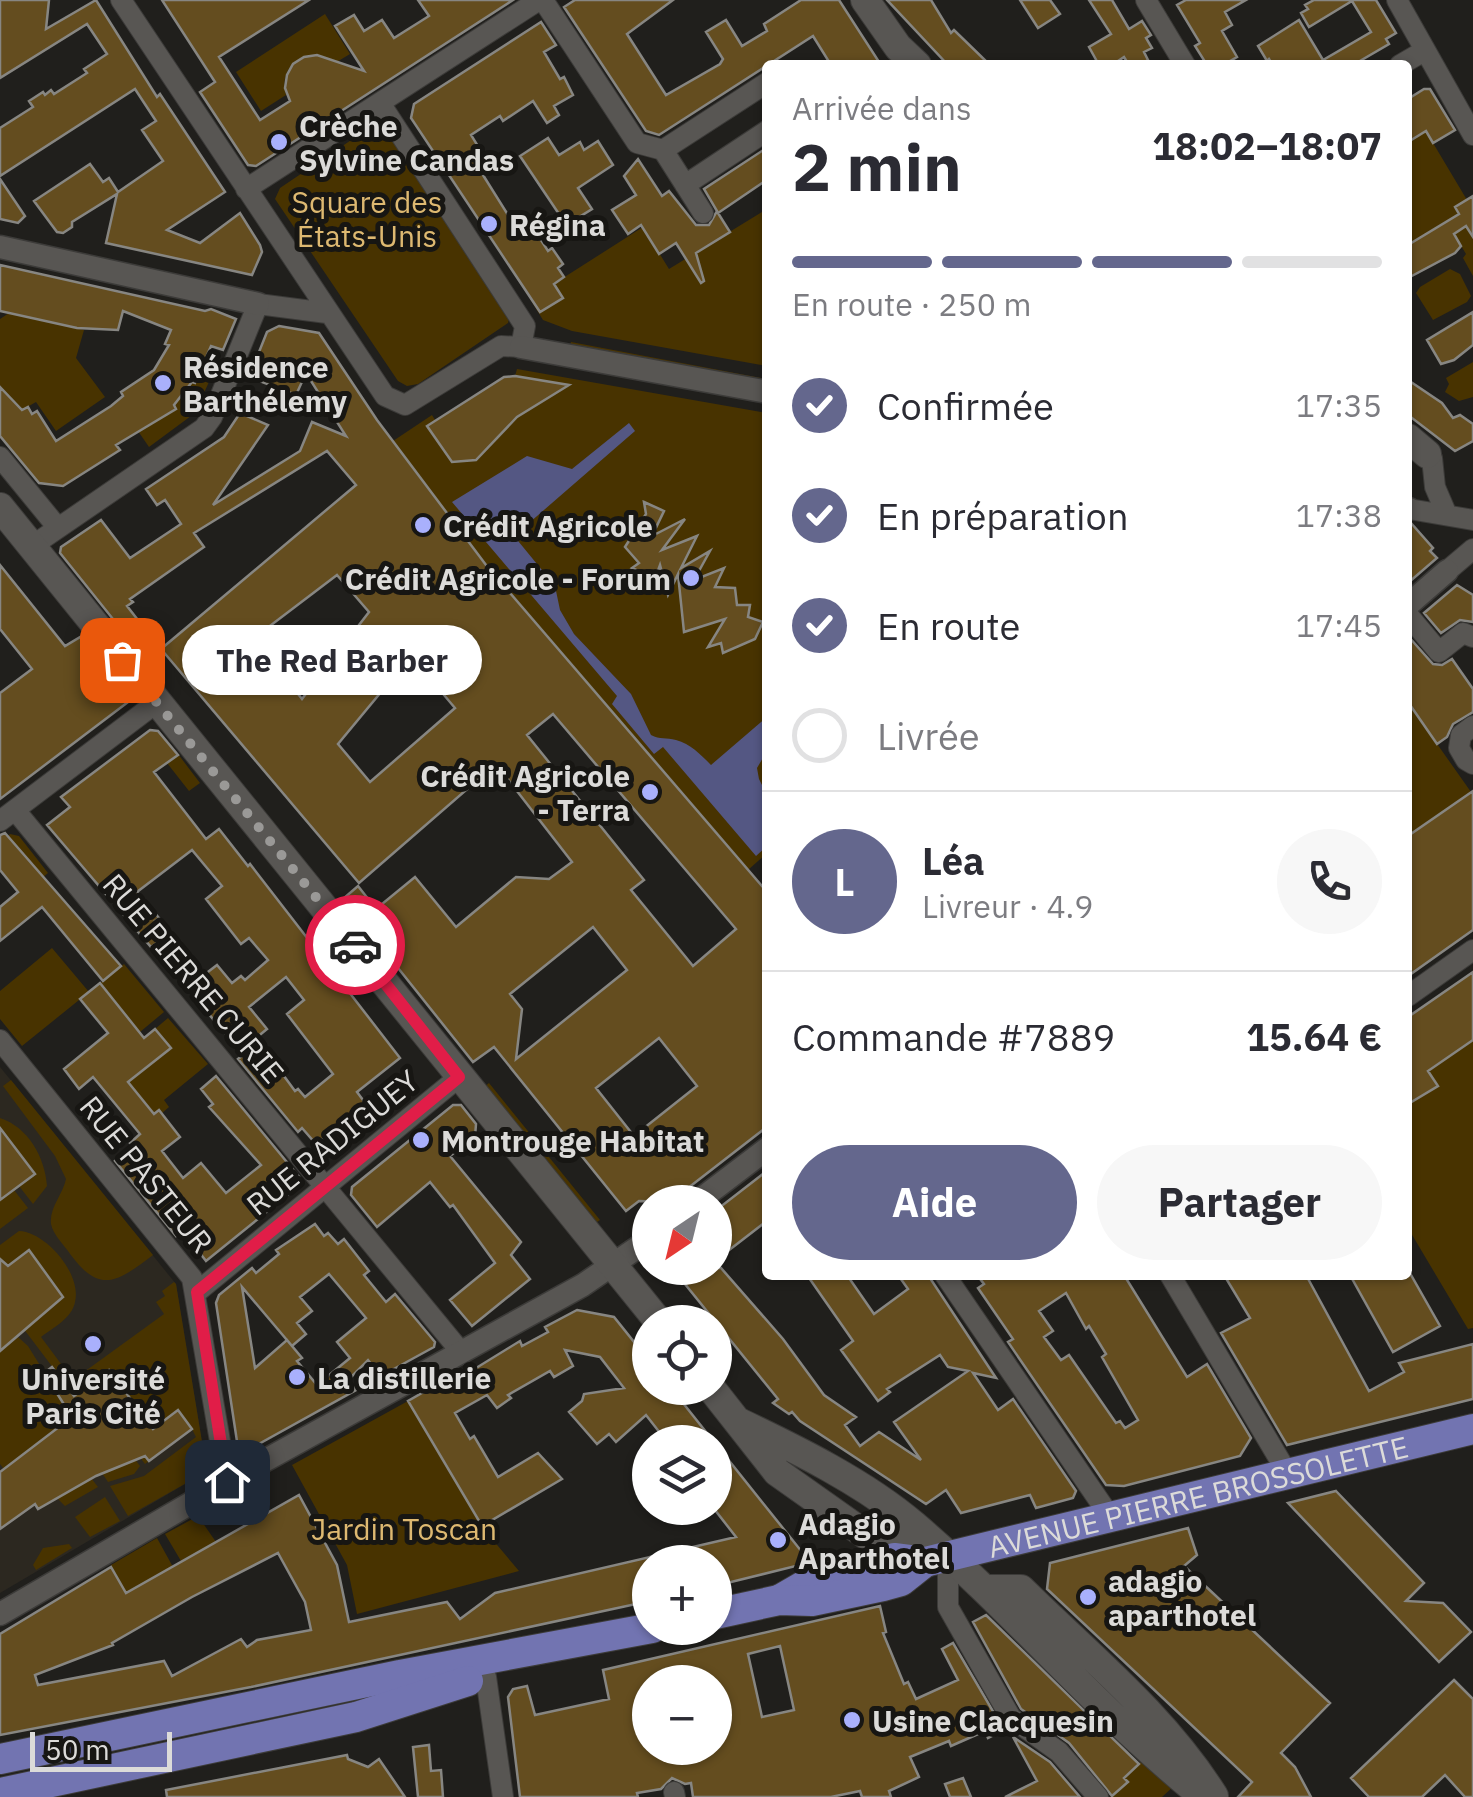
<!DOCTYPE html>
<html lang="fr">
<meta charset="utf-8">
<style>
:root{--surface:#fff;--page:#f7f7f7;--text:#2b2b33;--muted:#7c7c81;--line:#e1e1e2;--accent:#64678d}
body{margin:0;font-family:"IBM Plex Sans",sans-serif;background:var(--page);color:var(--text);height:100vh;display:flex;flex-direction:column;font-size:38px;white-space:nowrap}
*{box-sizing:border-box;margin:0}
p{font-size:32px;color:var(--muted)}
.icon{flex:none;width:55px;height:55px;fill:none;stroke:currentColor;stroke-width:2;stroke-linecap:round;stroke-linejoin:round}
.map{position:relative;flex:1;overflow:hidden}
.sheet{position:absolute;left:762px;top:60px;width:650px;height:1220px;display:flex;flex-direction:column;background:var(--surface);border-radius:10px;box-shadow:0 2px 8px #0004}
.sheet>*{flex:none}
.needle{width:65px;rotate:215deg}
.controls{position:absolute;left:632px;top:1185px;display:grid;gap:20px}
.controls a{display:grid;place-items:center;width:100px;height:100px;border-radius:50%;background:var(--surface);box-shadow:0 2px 8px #0004;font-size:50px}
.scale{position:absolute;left:30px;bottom:25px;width:142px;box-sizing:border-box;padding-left:10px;border:5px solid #dcdbd9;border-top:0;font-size:28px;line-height:35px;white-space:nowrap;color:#dcdbd9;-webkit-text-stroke:8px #171613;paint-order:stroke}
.pin{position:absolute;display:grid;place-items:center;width:85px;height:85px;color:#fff;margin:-42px;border-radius:20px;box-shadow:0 5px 15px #0006}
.courier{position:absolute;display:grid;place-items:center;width:100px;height:100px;margin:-50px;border:8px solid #e11d48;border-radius:50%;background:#fff;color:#222;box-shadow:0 2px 12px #0007}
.bubble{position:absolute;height:70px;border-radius:35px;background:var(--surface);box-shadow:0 2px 8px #0004;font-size:32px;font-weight:800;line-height:70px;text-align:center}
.summary em{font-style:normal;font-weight:800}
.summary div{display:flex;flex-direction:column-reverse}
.summary{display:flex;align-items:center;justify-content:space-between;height:170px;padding:0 30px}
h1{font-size:65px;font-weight:800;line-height:75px}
.bar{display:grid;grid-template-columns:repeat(4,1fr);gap:15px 10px;align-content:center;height:120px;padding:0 30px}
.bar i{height:12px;border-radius:8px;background:var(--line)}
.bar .current{background:var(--accent)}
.bar p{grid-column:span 4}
.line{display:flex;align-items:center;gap:25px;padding:0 30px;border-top:2px solid var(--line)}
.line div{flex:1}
.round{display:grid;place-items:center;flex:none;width:105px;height:105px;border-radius:52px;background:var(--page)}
ol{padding:0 30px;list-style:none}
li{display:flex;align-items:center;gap:30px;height:110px}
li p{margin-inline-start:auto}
li .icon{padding:10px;border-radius:50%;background:var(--accent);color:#fff;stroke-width:4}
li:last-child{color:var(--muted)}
li i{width:55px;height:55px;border:5px solid var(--line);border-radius:50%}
.action{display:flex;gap:20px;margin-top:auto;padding:20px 30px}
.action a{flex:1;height:115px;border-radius:60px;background:var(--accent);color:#fff;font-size:40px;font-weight:800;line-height:115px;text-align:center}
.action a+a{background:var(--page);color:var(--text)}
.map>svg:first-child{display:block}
.built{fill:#2c2820}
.green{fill:#483300}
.water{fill:#545783}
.building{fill:#644d1f;stroke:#878682;stroke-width:2.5;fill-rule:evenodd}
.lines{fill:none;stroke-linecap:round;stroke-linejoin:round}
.minor-casing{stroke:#3c3b39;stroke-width:22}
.tertiary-casing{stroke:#3c3b39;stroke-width:25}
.secondary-casing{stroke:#3c3b39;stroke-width:30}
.primary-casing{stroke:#3c3b39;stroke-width:32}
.minor{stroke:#585653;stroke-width:20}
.tertiary{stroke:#585653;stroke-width:22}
.secondary{stroke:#585653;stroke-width:28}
.primary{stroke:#7274b1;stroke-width:30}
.done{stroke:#9a9997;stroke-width:10;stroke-dasharray:0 18}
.route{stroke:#e11d48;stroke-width:12}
.poi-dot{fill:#a9b0fc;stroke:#171613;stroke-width:4}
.labels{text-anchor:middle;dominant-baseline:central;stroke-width:10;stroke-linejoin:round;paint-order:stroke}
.poi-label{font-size:30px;font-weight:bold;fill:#dcdbd9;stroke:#171613;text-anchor:start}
.park-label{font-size:30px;fill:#deb971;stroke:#171613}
.street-label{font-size:30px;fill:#dcdbd9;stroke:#171613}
</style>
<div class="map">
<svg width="1473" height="1797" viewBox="0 0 1473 1797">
<rect width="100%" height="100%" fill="#201f1c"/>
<path class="built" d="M0 1067 176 1284 206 1466 197 1477 0 1593Z"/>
<path class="green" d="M325 14 350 54 335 63C311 45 277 63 286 95L261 111 236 72Z
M1408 101 1467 200 1455 208 1466 226 1473 222V276L1463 258 1466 254 1446 221 1408 245V141L1419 134 1408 114Z
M372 126 385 128 510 315 508 323 418 384 407 386 398 381 275 199 280 188Z
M767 209V366L572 331 543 320 530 299 643 227 669 269Z
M1450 269 1460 274 1471 296 1467 302 1433 320 1416 293 1420 287Z
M9 313 84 330 76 358 105 397 56 431 36 402 22 410 0 387V319Z
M571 342 767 379V382L570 345Z
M205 360 217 364 195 413 149 447 138 431 175 410 174 405 191 382 196 383Z
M1473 362V397L1459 401 1445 392 1449 384 1446 378Z
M517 369 767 413V853L748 870 486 565 393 441 432 415 435 420 428 426 452 462 476 460 510 426 508 423 561 390 562 384 559 383 515 376Z
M1411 707 1471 792 1408 836V710Z
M178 754 200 783 189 791 167 763Z
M10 834 19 836 48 873 42 878 8 836Z
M52 948 89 992 22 1046 0 1019V991Z
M124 964 164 1012 140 1032 100 983Z
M168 1018 208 1064 164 1100 169 1107 161 1114 158 1110 154 1114 116 1067 121 1062 134 1077 170 1049 155 1029Z
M1473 1034V1328L1468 1329 1408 1228V1081Z
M11 1080 153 1255C116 1283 99 1295 68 1251 62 1243 53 1234 51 1224 49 1208 63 1194 66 1179L55 1156 3 1086Z
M489 1083 600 1220 594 1224 484 1087Z
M0 1118C28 1127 45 1157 47 1186L33 1204 19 1186 35 1173 0 1128Z
M14 1190 28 1208 0 1229V1200Z
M19 1231C46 1232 82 1274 75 1302 72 1318 53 1328 41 1337L73 1380 164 1314 156 1302 165 1296 162 1291 174 1282 176 1284 206 1466 197 1477 128 1516 110 1486 144 1476 196 1437 192 1429 135 1442 149 1461 145 1464 118 1428 140 1411 108 1370 83 1390 140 1466 134 1474 108 1482 102 1473 125 1463 23 1328 28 1251 8 1266 0 1259V1245Z
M18 1337 28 1346 72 1417 4 1469 0 1464V1351Z
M408 1401 482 1527 519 1571 357 1614 347 1565 292 1465Z
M91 1478 98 1487 65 1506 56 1497Z
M105 1497 120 1521 90 1537 75 1517Z
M198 1516 216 1542 181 1561 165 1534Z
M157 1538 173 1567 126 1593 111 1565Z
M69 1544 72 1548 36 1570 33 1565 43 1548Z
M1144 1759 1174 1786 1162 1797H1110L1128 1782 1124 1778Z"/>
<path class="water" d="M629 423 635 431 514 536 555 586 560 610 574 634 631 694 651 735C660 740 666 737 676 740 691 744 701 755 711 765L767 717V751L757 768 759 779 767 795V846L756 856 663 747 654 754 612 704 617 696 452 502 527 456 572 469Z"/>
<path class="building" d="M0 0H49L46 29 96 0 157 97 160 94 225 192 167 230 200 243 240 213 260 245 262 252 252 275 106 243 117 194 72 222V227L63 233 57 232 34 201 90 164 103 182 109 178 118 192 163 161 142 130 156 121 135 89 0 176V128L33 107 29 101 43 92 45 95 51 90 54 94 87 73 84 69 107 54 87 24 0 78Z
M162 0H309L219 57 260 120 290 101 285 88 287 75 293 64 304 57 317 55 364 71 335 26 354 15 364 31 382 20 394 38 429 16 418 0H513L256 166 248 165 200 92 215 82Z
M575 0H673L627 34 666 95 720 64 723 59 706 32 726 20 742 46 767 31 764 24 801 0H839L881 65H831L813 36 659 135 646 131 564 7Z
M887 0H931L951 33 954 30 990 65H948Z
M1020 0H1050L1060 14 1038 28Z
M1089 0H1112L1129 29 1142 21 1151 35 1146 38 1152 48 1144 52 1148 60 1139 65H1129L1124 57 1112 65H1099L1089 47 1111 34Z
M1186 0H1246L1225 12 1232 25 1222 31 1237 57 1223 65H1207L1195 46 1200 43 1177 5Z
M1314 0H1376L1396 33 1386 39 1389 44 1353 65H1273L1269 59 1267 61 1258 46 1299 20 1323 60 1371 32 1352 1 1309 27 1301 13 1308 9 1305 5Z
M541 22 556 45 544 52 560 79 564 77 573 95 554 106 559 115 547 123 533 101 503 121 500 116 471 135 492 169 483 175 518 231 530 223 548 251 552 248 563 264 558 268 564 277 554 284 563 298 540 312 411 118 414 104Z
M1424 89H1430L1455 130 1433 143 1426 131 1408 142V99Z
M548 138 559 155 580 142 584 150 598 141 613 165 578 188 592 209 571 222 566 214 561 217 520 156Z
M768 147V179L718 213 730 232 696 253 704 281 701 283 676 243 659 254 641 225 628 234 612 210 636 195 624 176 638 159 662 196 669 191 696 225H709L717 211 704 189Z
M0 179 25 216 18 223 0 219Z
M1473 196V237L1466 226 1454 234 1461 246 1455 253 1408 278V245L1459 214 1455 207Z
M0 265 205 311 211 309 236 319 223 350 211 346 195 383 192 382 174 405 176 409 116 445 120 450 63 486 39 483 0 436V387L22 410 28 407 32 414 37 411 56 441 111 406 123 396 121 392 154 370 169 345 165 344 171 330 123 311 118 330 77 328 0 311Z
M1473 312V345L1454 360 1441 364 1427 340Z
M279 326 319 333 377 420 486 565 768 893V1126L670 1202 639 1201 626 1211 494 1047 473 1062 343 899 358 886 376 909 415 877 456 927 516 877 549 879 572 862 496 764 359 883 161 649 356 485 327 451 194 533 204 547 130 599 133 602 127 606 163 652 149 664 60 553 61 547 101 520 130 558 181 524 165 500 157 505 146 489 224 437 240 413 268 425 213 505 300 451 312 422 346 436 306 373 296 395 249 377 267 332ZM337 575 369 612 302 699 254 638ZM411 656 455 708 370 782 338 744ZM553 714 736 929 693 966 631 890 644 880 527 735ZM593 927 627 970 516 1059 522 1009 510 994ZM659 1038 697 1086 634 1136 596 1088Z
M515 376 569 385 517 417 476 460 452 462 427 426 504 377Z
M1408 380 1442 403 1453 418 1460 415 1473 424V441L1455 451 1408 415Z
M644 502 664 511 652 536 685 519 662 550 697 536 681 568 710 551 694 580 724 568 715 587 735 588 737 605H750L748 617 763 622 755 639 723 653 721 643 708 647 725 619 684 632 678 574 668 595 660 565 655 579 632 568 639 563 625 547 646 514Z
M1411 523 1433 548 1430 551 1437 558 1408 583V524Z
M0 565 65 646 82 636 132 699 0 799V693L32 669 0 629Z
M1457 585 1473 595V622L1460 620 1441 633 1424 613Z
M1408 636 1433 664 1442 665 1452 659 1473 689V712L1453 724 1447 737 1437 744 1408 702Z
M150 730 158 731 178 755 154 772 206 839 219 829 248 866 250 864 400 1058 357 1092 366 1104 316 1144 302 1128 298 1132 238 1059 243 1055 187 988 217 965 232 983 241 976 245 980 268 960 249 938 241 944 206 899 222 886 192 850 137 892 159 918 155 921 166 937 151 947 47 825 70 807 61 797ZM286 977 304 1000 287 1014 333 1074 305 1097 298 1089 295 1091 256 1038 267 1029 249 1007Z
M1473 791V930L1408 976V836Z
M5 833 121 966 103 981 42 907 0 941V907L18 892 0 870V835Z
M1473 972V1040L1428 1071 1438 1086 1408 1104V1017Z
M100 983 144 1038 155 1029 171 1048 128 1082 154 1114 159 1110 180 1137 162 1151 183 1178 201 1163 226 1193 261 1165 209 1107 213 1104 201 1089 216 1076 300 1178V1185L206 1261 183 1231 176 1236 115 1161 133 1146 130 1143 140 1134 93 1077 79 1089 64 1069 108 1033 80 999Z
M453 1105H461L476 1124 475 1137 450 1156 521 1242 511 1255 530 1279 472 1326 450 1300 495 1263 453 1205 450 1207 430 1182 377 1227 351 1195 352 1187Z
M0 1128 35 1174 0 1200Z
M768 1170V1220L715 1261V1211Z
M315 1224 324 1236 328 1233 338 1244 344 1239 369 1271 364 1275 386 1302 395 1294 435 1342 434 1347 381 1376 368 1360 348 1380 356 1390 246 1451 238 1448 216 1303 219 1295 252 1268 256 1273 279 1254 276 1250ZM329 1274 366 1318 337 1342 350 1358 317 1385 297 1361 302 1358 287 1340 255 1368 242 1287 292 1346 306 1334 297 1323 312 1311 300 1297Z
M29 1250 63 1297 0 1351V1259L8 1266Z
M672 1268H721L783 1339 824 1395 856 1417 845 1425 860 1446 879 1432 921 1460 894 1422 968 1371 948 1367 940 1355 887 1389 890 1392 878 1401 841 1350 853 1341 807 1275H847L874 1314 908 1289 898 1275H928L996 1378 973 1373 998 1410 1013 1399 1076 1491 1073 1498 1036 1508 1030 1495 961 1513 946 1490 926 1504 800 1421 792 1412 789 1414 773 1403 778 1399Z
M977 1275H1124L1187 1377 1207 1364 1251 1438 1240 1456 1124 1486 1106 1485 1008 1342 1013 1339 978 1288 984 1284ZM1066 1293 1086 1329 1089 1326 1106 1354 1102 1357 1138 1420 1125 1428 1120 1421 1116 1423 1069 1355 1061 1360 1044 1337 1053 1331 1039 1311Z
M1224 1275H1306L1369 1391 1404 1372 1399 1363 1473 1344V1399L1287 1445 1221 1333 1250 1318Z
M1350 1275H1411L1440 1326 1393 1352Z
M577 1310 614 1317 650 1362V1388H671L714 1442H676L669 1434 664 1438 646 1415 616 1442 609 1434 597 1444 569 1412 582 1401 584 1394 624 1388 600 1357 565 1350 573 1366 554 1377 550 1371 508 1395 511 1398 497 1408 487 1395 455 1413 470 1439 474 1436 498 1477 538 1453 562 1479 482 1526 408 1401 464 1369 468 1373 520 1341 522 1346 548 1332 545 1327Z
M52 1367 74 1396 109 1370 153 1429 178 1410 192 1429 149 1461 145 1456 96 1476 38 1509 35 1504 0 1529V1472L72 1417 44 1373Z
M715 1443 802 1552 804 1559 800 1565 715 1586V1562H651L650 1557 736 1537 715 1510Z
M1336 1491 1424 1583 1406 1601 1443 1603 1471 1632 1439 1662 1288 1503Z
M299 1495 337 1565 349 1622 447 1602 460 1619 495 1593 650 1557V1601L251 1687 0 1735V1634L111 1567 126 1593ZM278 1553 305 1602 311 1630 257 1640 247 1647 241 1639 172 1676 164 1661 38 1685 35 1675 113 1645 112 1643 192 1597Z
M1188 1528 1197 1555 1184 1566 1330 1703 1281 1753 1295 1767 1311 1797H1238L1252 1782 1047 1589 1050 1563Z
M880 1606 886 1632 883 1633 904 1684 908 1682 916 1699 958 1680 942 1649 953 1643 1004 1730 988 1738 985 1731 951 1746 949 1741 910 1757 919 1777 889 1791 891 1797H862L860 1791 831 1797H693L691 1783 685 1784 672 1778 661 1789 637 1793 638 1797H520L508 1697 513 1689 527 1686 535 1715 609 1699 603 1670ZM780 1646 794 1710 762 1717 748 1654ZM699 1676 700 1682H715V1748H650V1682H674Z
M986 1615 1139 1764 1124 1778 1128 1782 1112 1796 1069 1743 1021 1709 973 1622Z
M1454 1680 1473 1699V1797H1465L1445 1775 1422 1797H1369L1351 1778Z
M1013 1737 1050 1762 1080 1797H1005L1037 1781Z
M429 1745 431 1771 441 1770 443 1797H418L413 1747Z
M347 1755 348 1759 368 1767 379 1759 405 1797H167L166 1790Z
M963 1778 971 1797H950L945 1784Z"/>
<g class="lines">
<g class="minor-casing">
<path id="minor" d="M121 0 385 396 405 405 501 346 521 347 525 326 380 103
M543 0 637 143 663 150
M1146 0 1185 65
M1397 0 1473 135
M1400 65 1424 51
M663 150 768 82
M663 150 703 213
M685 185 768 130
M246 189 539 0
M1427 454 1432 458 1435 487 1447 515
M0 457 58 528
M1409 509 1473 520
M32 546 204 428 212 417 258 304 327 313
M1447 571 1473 549
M1408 615 1439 652 1463 633 1473 637
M1473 726 1461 735 1459 748 1466 760 1473 764
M15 810 461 1352
M0 821 156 703
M1408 996 1473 950
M0 1040 192 1278 227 1482
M945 1275 1111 1518
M1170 1275 1288 1474
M197 1292 459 1077
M948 1556V1607L1011 1718 1059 1752 1098 1797
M486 1677 503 1797
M674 1792 675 1797"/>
</g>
<g class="tertiary-casing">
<path id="tertiary" d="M0 247 258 304
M521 347 768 392
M1408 509H1409
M1408 605 1447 571
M697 1202 768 1148
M0 1614 253 1467 583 1285 650 1239"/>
</g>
<g class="secondary-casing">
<path id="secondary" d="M865 0 898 47 917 65
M1408 438 1427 454
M0 507 659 1322
M711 1388 777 1472 866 1535 932 1552
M737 1421C796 1449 865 1483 914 1525 1015 1611 1100 1714 1204 1797
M987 1589H1021C1089 1656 1163 1715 1214 1796"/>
</g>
<g class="primary-casing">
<g id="primary">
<path id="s1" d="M779 1600 805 1585 894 1558 925 1562 1473 1429"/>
<path d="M715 1614 779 1600 812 1601 883 1586 901 1581 925 1562"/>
<path d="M0 1759 400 1675 652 1628"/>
<path d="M0 1793 356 1717 468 1681"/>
</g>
</g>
<use href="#minor" class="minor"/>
<use href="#tertiary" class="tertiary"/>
<use href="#secondary" class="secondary"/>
<use href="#primary" class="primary"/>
</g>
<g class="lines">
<path class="done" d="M122 660 355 945"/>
<path class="route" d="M227 1482 197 1292 459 1077 355 945"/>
</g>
<g class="poi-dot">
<circle cx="279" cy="142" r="10"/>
<circle cx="489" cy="224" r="10"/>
<circle cx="163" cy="383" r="10"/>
<circle cx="423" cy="525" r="10"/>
<circle cx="691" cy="578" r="10"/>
<circle cx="650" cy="792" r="10"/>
<circle cx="421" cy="1140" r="10"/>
<circle cx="93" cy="1344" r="10"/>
<circle cx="297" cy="1377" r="10"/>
<circle cx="778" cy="1540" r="10"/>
<circle cx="1088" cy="1597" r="10"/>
<circle cx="852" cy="1720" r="10"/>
</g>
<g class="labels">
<g class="poi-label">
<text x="299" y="125">Crèche<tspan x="299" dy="34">Sylvine Candas</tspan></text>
<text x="509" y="224">Régina</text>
<text x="183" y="366">Résidence<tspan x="183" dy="34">Barthélemy</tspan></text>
<text x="443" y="525">Crédit Agricole</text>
<text x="671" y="578" text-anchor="end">Crédit Agricole - Forum</text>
<text x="630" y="775" text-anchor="end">Crédit Agricole<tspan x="630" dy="34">- Terra</tspan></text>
<text x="441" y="1140">Montrouge Habitat</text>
<text x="317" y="1377">La distillerie</text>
<text x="93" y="1378" text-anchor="middle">Université<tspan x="93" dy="34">Paris Cité</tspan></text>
<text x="798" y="1523">Adagio<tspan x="798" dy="34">Aparthotel</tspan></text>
<text x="1108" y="1580">adagio<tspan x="1108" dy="34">aparthotel</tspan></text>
<text x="872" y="1720">Usine Clacquesin</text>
</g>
<g class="park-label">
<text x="367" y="201">Square des<tspan x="367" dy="34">États-Unis</tspan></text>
<text x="404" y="1528">Jardin Toscan</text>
</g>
<g class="street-label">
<text transform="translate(194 978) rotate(50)">RUE PIERRE CURIE</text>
<text transform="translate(332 1142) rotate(-39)">RUE RADIGUEY</text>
<text transform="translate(147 1174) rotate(51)">RUE PASTEUR</text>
<text stroke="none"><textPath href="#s1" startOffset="435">AVENUE PIERRE BROSSOLETTE</textPath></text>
</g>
</g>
</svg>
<div class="controls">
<a><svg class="needle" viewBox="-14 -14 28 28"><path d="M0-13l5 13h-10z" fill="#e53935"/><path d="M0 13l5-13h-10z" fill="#7c7c81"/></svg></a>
<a><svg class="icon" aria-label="locate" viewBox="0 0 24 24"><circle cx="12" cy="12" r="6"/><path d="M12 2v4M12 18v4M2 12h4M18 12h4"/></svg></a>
<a><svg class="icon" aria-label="layers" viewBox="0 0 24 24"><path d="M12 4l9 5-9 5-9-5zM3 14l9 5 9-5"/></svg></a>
<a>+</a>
<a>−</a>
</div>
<div class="scale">50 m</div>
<div class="pin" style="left:122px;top:660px;background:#ea580c"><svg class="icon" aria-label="bag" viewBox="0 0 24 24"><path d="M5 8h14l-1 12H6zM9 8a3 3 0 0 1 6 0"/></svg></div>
<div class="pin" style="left:227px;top:1482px;background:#1f2937"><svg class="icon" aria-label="home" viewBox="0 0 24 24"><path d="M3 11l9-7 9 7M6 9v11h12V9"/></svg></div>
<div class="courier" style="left:355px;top:945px"><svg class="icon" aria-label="car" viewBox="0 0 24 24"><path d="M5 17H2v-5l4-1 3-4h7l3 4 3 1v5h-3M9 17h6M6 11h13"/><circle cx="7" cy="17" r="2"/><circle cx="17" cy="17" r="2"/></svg></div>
<div class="bubble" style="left:182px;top:625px;width:300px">The Red Barber</div>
<section class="sheet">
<div class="summary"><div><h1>2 min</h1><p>Arrivée dans</p></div><em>18:02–18:07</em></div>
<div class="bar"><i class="current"></i><i class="current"></i><i class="current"></i><i></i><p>En route · 250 m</p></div>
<ol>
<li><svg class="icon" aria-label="check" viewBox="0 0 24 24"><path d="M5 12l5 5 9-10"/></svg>Confirmée<p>17:35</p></li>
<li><svg class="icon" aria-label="check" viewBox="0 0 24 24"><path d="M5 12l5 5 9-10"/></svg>En préparation<p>17:38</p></li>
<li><svg class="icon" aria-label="check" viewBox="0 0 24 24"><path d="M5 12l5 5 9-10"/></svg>En route<p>17:45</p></li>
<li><i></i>Livrée</li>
</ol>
<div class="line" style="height:180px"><b class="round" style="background:var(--accent);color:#fff">L</b><div><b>Léa</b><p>Livreur · 4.9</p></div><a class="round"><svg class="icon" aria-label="phone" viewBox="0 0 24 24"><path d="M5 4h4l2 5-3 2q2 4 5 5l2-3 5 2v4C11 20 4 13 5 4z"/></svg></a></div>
<div class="line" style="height:130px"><div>Commande #7889</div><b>15.64 €</b></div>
<div class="action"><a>Aide</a><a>Partager</a></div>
</section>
</div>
